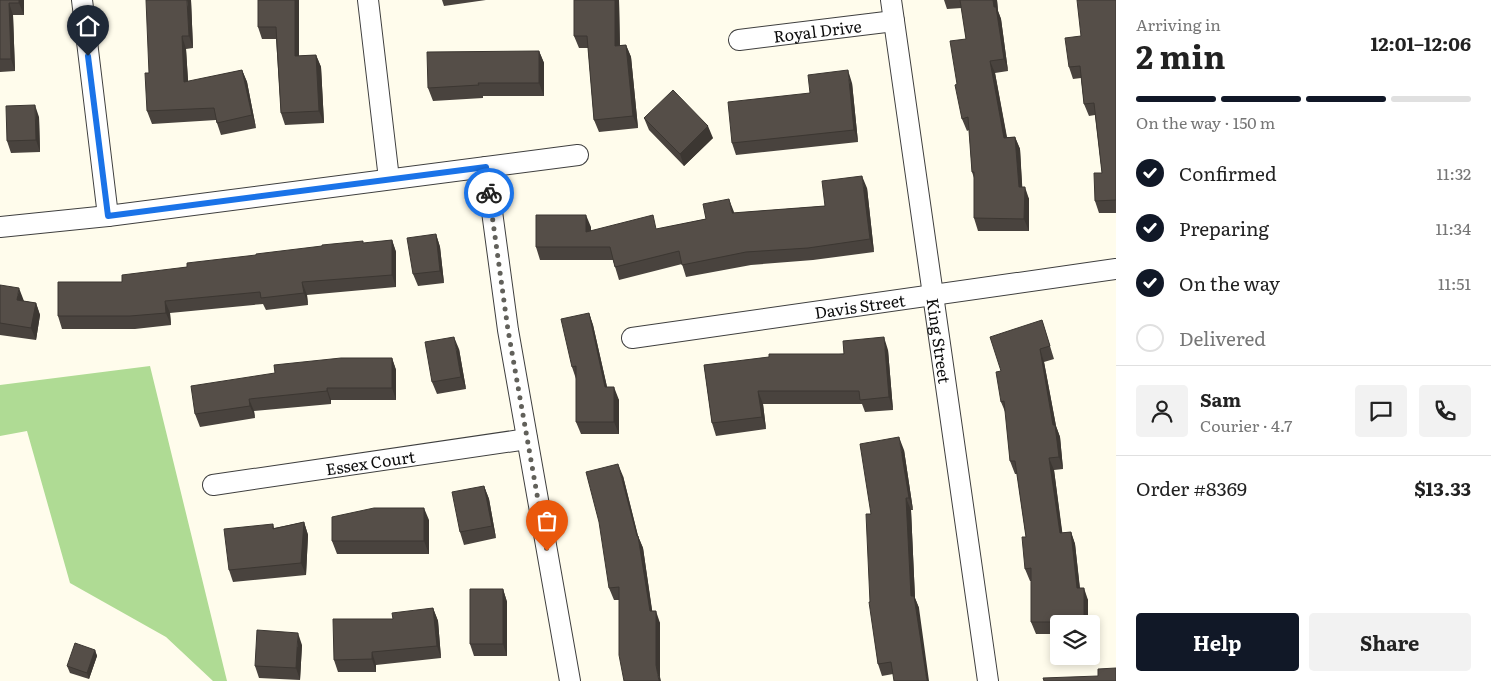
<!DOCTYPE html>
<meta charset="utf-8">
<style>
:root{--surface:#fff;--page:#f2f2f2;--text:#222;--muted:#767676;--line:#e0e0e0;--accent:#111827}
body{margin:0;font-family:Literata,serif;background:var(--page);color:var(--text);height:100vh;display:flex;flex-direction:column;font-size:19px;white-space:nowrap}
*{box-sizing:border-box;margin:0}
p{font-size:16px;color:var(--muted)}
.icon{flex:none;width:28px;height:28px;fill:none;stroke:currentColor;stroke-width:2;stroke-linecap:round;stroke-linejoin:round}
.map{position:relative;flex:1;overflow:hidden}
.sheet{display:flex;flex-direction:column;background:var(--surface);width:375px}
.sheet>*{flex:none}
.fabs{position:absolute;left:1050px;top:615px;display:grid;gap:10px}
.fabs a{display:grid;place-items:center;width:50px;height:50px;border-radius:5px;background:var(--surface);box-shadow:0 2px 8px #0003;font-size:25px}
.pin{position:absolute;display:grid;place-items:center;width:42px;height:42px;color:#fff;margin:-51px -21px;border-radius:50% 50% 50% 0;rotate:-45deg;box-shadow:0 0 5px #0007}
.pin .icon{rotate:45deg}
.courier{position:absolute;display:grid;place-items:center;width:50px;height:50px;margin:-25px;border:4px solid #1a73e8;border-radius:50%;background:#fff;color:#222;box-shadow:0 1px 6px #0007}
.headline em{font-style:normal;font-weight:700}
.headline div{display:flex;flex-direction:column-reverse}
.headline{display:flex;align-items:center;justify-content:space-between;height:85px;padding:0 20px}
h1{font-size:32px;font-weight:700;line-height:38px}
.bar{display:grid;grid-template-columns:repeat(4,1fr);gap:8px 5px;align-content:center;height:60px;padding:0 20px}
.bar i{height:6px;border-radius:4px;background:var(--line)}
.bar .active{background:var(--accent)}
.bar p{grid-column:span 4}
.line{display:flex;align-items:center;gap:12px;padding:0 20px;border-top:1px solid var(--line)}
.line div{flex:1}
.round{display:grid;place-items:center;flex:none;width:52px;height:52px;border-radius:5px;background:var(--page)}
ol{padding:0 20px;list-style:none}
li{display:flex;align-items:center;gap:15px;height:55px}
li p{margin-inline-start:auto}
li .icon{padding:5px;border-radius:50%;background:var(--accent);color:#fff;stroke-width:4}
li:last-child{color:var(--muted)}
li i{width:28px;height:28px;border:2px solid var(--line);border-radius:50%}
.action{display:flex;gap:10px;margin-top:auto;padding:10px 20px}
.action a{flex:1;height:58px;border-radius:5px;background:var(--accent);color:#fff;font-size:20px;font-weight:700;line-height:58px;text-align:center}
.action a+a{background:var(--page);color:var(--text)}
main{display:flex;flex:1;min-height:0}
.map>svg:first-child{display:block}
.forest{fill:#afdb94}
.lines{fill:none;stroke-linecap:round;stroke-linejoin:round}
.minor-casing{stroke:#3f3f3f;stroke-width:22}
.minor{stroke:#fff;stroke-width:20}
.wall{fill:#49433e}
.shaded-wall{fill:#3c3732}
.building{fill:#554e48;stroke:#3c3732}
.done{stroke:#61605a;stroke-width:5;stroke-dasharray:0 9}
.route{stroke:#1a73e8;stroke-width:6}
.labels{text-anchor:middle;dominant-baseline:central;stroke-width:5;stroke-linejoin:round;paint-order:stroke}
.street-label{font-size:16px;fill:#0c0c0c;stroke:#fff}
</style>
<main>
<div class="map">
<svg width="1116" height="681" viewBox="0 0 1116 681">
<rect width="100%" height="100%" fill="#fffcec"/>
<path class="forest" d="M150 366 227 681H213L166 637 70 583 27 431 0 436V385Z"/>
<g class="lines">
<g class="minor-casing">
<g id="minor">
<path d="M82 0 108 216"/>
<path d="M368 0 389 179"/>
<path id="s1" d="M891 0 988 681"/>
<path id="s2" d="M739 40 894 21"/>
<path d="M486 167 508 330 570 681"/>
<path d="M0 227 108 216 578 155"/>
<path id="s3" d="M632 338 1116 269"/>
<path id="s4" d="M213 485 527 439"/>
</g>
</g>
<use href="#minor" class="minor"/>
</g>
<path class="wall" d="M0 0H24V15H13L15 71 0 72Z
M191 0 193 48 186 49 188 82 242 70 247 82 256 128 221 135 216 120 152 124 147 111 149 73Z
M299 0V56L316 55 321 67 324 123 285 125 281 113 276 39H262L258 27Z
M442 0H486L444 6Z
M574 0H619L620 45H626L631 57 638 128 599 132 594 120 588 48H579L574 36Z
M944 0H997L998 11 1001 19 1008 71 995 73 1007 137H1015L1020 149 1022 187 1029 199V231H978L974 218V178L972 172 969 130 967 131 962 119 957 84 966 39 962 8 947 9Z
M1116 0V213H1099L1095 201 1102 173 1095 115 1089 116 1084 104 1081 78 1073 79 1069 67 1081 36Z
M539 51 544 63V96H483V98L433 101 428 88Z
M852 83 858 142 736 155 732 143 810 93Z
M39 117 40 152 11 153 7 141Z
M644 118 713 138 684 166 649 130Z
M867 188 874 252 813 260 751 265 686 277 682 264 619 280 613 260H540L536 247 591 227V231L658 229 734 213 825 206Z
M436 234 440 247 444 283 418 286 413 274Z
M392 240 396 252V287L307 295 308 305 266 310 263 304 170 313 171 325 135 329H62L58 316 122 282 187 267Z
M0 285 24 301 36 303 40 315 36 340 0 335Z
M589 313 593 325 607 387 619 400V434H581L576 422V379L572 367Z
M1042 320 1054 359 1044 362 1056 426 1060 437 1063 469 1054 470 1062 533 1071 532 1075 544 1080 588 1088 600V624H1059V634H1036L1031 622V581H1030L1025 569 1026 537 1017 474H1015L1010 461 1006 414 1001 402V371Z
M459 349 466 389 437 394 432 382Z
M888 350 893 410 865 412 862 404H763L766 429 716 436 712 423 704 365Z
M392 358 396 370V400H331V404L254 411 255 418 200 427 195 414Z
M904 450 913 510H911L915 598 919 608 893 674 882 676 878 664 870 602 871 514Z
M623 476 638 536 643 548 652 611 660 623V677L619 600H614L609 588Z
M484 486 489 499 496 538 464 545 460 532Z
M429 520V554H337L332 541Z
M304 522 308 535 306 575 233 582 229 570 273 524 274 528Z
M503 589 507 602V656H474L470 644Z
M433 608 438 621 441 658 376 665V672H338L334 660 393 619Z
M302 645 300 680 259 678 255 666Z
M95 650 97 656 89 679 70 673 67 666Z"/>
<path class="shaded-wall" d="M19 0H24V15L19 3Z
M187 0H191L193 48 189 36Z
M295 0H299V68L295 56Z
M615 0H619L620 58 615 46Z
M993 0H997L998 11 1001 19 1008 71 1004 59 994 7Z
M9 3 13 15 15 71 11 59Z
M182 36 186 49 189 95 184 82Z
M626 45 631 57 638 128 633 116Z
M539 51 544 63V96L539 83Z
M316 55 321 67 324 123 319 111Z
M990 61 995 73 1009 150 1004 138Z
M242 70 247 82 256 128 252 115Z
M848 70 852 83 858 142 854 130Z
M35 105 39 117 40 152 36 140Z
M708 126 713 138 684 166 680 154Z
M1015 137 1020 149 1023 199 1019 187Z
M862 176 867 188 874 252 870 239Z
M1025 187 1029 199V231L1024 219Z
M729 199 734 212 736 225 732 213Z
M586 215 591 227V244L586 232Z
M436 234 440 247 444 283 440 271Z
M392 240 396 252V287L392 275Z
M302 282 307 295 308 305 304 293Z
M19 288 24 301 17 300Z
M165 301 170 313 171 325 166 313Z
M36 303 40 315 36 340 31 328Z
M589 313 593 325 610 400 605 387Z
M454 337 459 349 466 389 461 377Z
M884 337 888 350 893 410 889 397Z
M1040 349 1044 362 1056 426 1060 437 1063 469 1059 457Z
M392 358 396 370V400L392 388Z
M614 387 619 400V434L614 422Z
M327 388 331 400V404L327 391Z
M758 391 763 404 766 429 762 417Z
M249 399 254 411 255 418 250 406Z
M899 437 904 450 913 510 909 498Z
M1049 458 1054 470 1064 545 1060 533Z
M618 464 623 476 638 536 643 548 654 623 650 611 637 536Z
M484 486 489 499 496 538 492 526Z
M906 498 911 510 915 598 919 608 929 681H927L911 596Z
M424 508 429 520V554L424 541Z
M304 522 308 535 306 575 301 563Z
M1071 532 1075 544 1081 600 1077 588Z
M1084 588 1088 600V624H1084Z
M503 589 507 602V656L503 644Z
M433 608 438 621 441 658 437 646Z
M656 611 660 623V677L661 681H659L656 665Z
M298 633 302 645 300 680 296 668Z
M95 650 97 656 89 679 87 673Z
M372 652 376 665V672L372 659Z"/>
<path class="building" d="M0 0H19V3H9L11 59H0Z
M146 0H187L189 36H182L184 82 242 70 252 115 217 123 214 108 147 111 145 73H149Z
M258 0H295V56L316 55 319 111 281 113 276 27H258Z
M574 0H615V46L626 45 633 116 594 120 587 36H574Z
M960 0H993L994 7H996L1004 59 990 61 1004 138 1015 137 1019 187H1025L1024 219 974 218V172H972L968 117 962 119 955 85 957 84 950 41 966 39Z
M1077 0H1116V200L1095 201 1094 173H1102L1094 103 1084 104 1080 66 1069 67 1065 38 1081 36Z
M539 51V83H478L479 85 428 88 427 52Z
M848 70 854 130 732 143 728 102 810 93 808 75Z
M673 90 708 126 680 154 644 118Z
M35 105 36 140 7 141 6 106Z
M862 176 870 239 808 248 746 252 682 265 679 251 615 267 610 247H536V215H586V232L653 215 656 229 706 219 703 204 729 199 732 213 825 206 822 181Z
M436 234 440 271 413 274 407 238Z
M392 240V275L302 282 304 293 261 298 260 292 165 301 166 313 130 316H58V282H122V275L187 267V263L256 255V254L322 246V245L363 241V243Z
M0 285 19 288 17 300 36 303 31 328 0 323Z
M589 313 605 387H614V422H576V366L572 367 561 319Z
M1042 320 1050 346 1040 349 1053 425H1055L1059 457 1049 458 1060 533 1071 532 1077 588H1084V622H1031V568L1025 569 1022 537H1026L1015 461H1010L1004 401 1001 402 996 372 1001 371 990 337Z
M454 337 461 377 432 382 425 342Z
M884 337 889 397 860 400 859 391H758L762 417 712 423 704 365 769 357V354H844L843 341Z
M341 358H392V388H327V391L249 399 250 406 195 414 191 386 275 373 274 365Z
M899 437 909 498H906L911 596H914L927 681H894L891 662 878 664 869 602H870L866 514H871L860 444Z
M618 464 637 536H638L650 611H656V665L659 681H624L619 655V587L609 588 599 522 586 472Z
M484 486 492 526 460 532 452 492Z
M374 508H424V541H332V517Z
M304 522 301 563 229 570 224 529 273 524V529Z
M470 589H503V644H470Z
M433 608 437 646 372 652V659L334 660 333 619H393L392 613Z
M257 630 298 633 296 668 255 666Z
M75 643 95 650 87 673 67 666Z
M1116 668V681H1044L1043 678 1098 676V669Z"/>
<g class="lines">
<path class="done" d="M489 193 508 330 547 551"/>
<path class="route" d="M88 56 108 216 486 167 489 193"/>
</g>
<g class="labels">
<g class="street-label">
<text stroke="none"><textPath href="#s2" startOffset="79">Royal Drive</textPath></text>
<text stroke="none"><textPath href="#s3" startOffset="230">Davis Street</textPath></text>
<text stroke="none"><textPath href="#s1" startOffset="344">King Street</textPath></text>
<text stroke="none"><textPath href="#s4" startOffset="159">Essex Court</textPath></text>
</g>
</g>
</svg>
<div class="fabs">
<a><svg class="icon" aria-label="layers" viewBox="0 0 24 24"><path d="M12 4l9 5-9 5-9-5zM3 14l9 5 9-5"/></svg></a>
</div>
<div class="pin" style="left:547px;top:551px;background:#ea580c"><svg class="icon" aria-label="bag" viewBox="0 0 24 24"><path d="M5 8h14l-1 12H6zM9 8a3 3 0 0 1 6 0"/></svg></div>
<div class="pin" style="left:88px;top:56px;background:#1f2937"><svg class="icon" aria-label="home" viewBox="0 0 24 24"><path d="M3 11l9-7 9 7M6 9v11h12V9"/></svg></div>
<div class="courier" style="left:489px;top:193px"><svg class="icon" aria-label="bike" viewBox="0 0 24 24"><circle cx="6" cy="16" r="4"/><circle cx="18" cy="16" r="4"/><path d="M6 16l4-8h5l3 8M10 8l3 8H6M13 5h3"/></svg></div>
</div>
<section class="sheet">
<div class="headline"><div><h1>2 min</h1><p>Arriving in</p></div><em>12:01–12:06</em></div>
<div class="bar"><i class="active"></i><i class="active"></i><i class="active"></i><i></i><p>On the way · 150 m</p></div>
<ol>
<li><svg class="icon" aria-label="check" viewBox="0 0 24 24"><path d="M5 12l5 5 9-10"/></svg>Confirmed<p>11:32</p></li>
<li><svg class="icon" aria-label="check" viewBox="0 0 24 24"><path d="M5 12l5 5 9-10"/></svg>Preparing<p>11:34</p></li>
<li><svg class="icon" aria-label="check" viewBox="0 0 24 24"><path d="M5 12l5 5 9-10"/></svg>On the way<p>11:51</p></li>
<li><i></i>Delivered</li>
</ol>
<div class="line" style="height:90px"><a class="round"><svg class="icon" aria-label="person" viewBox="0 0 24 24"><circle cx="12" cy="8" r="4"/><path d="M4 21q1-7 8-7t8 7"/></svg></a><div><b>Sam</b><p>Courier · 4.7</p></div><a class="round"><svg class="icon" aria-label="chat" viewBox="0 0 24 24"><path d="M4 5h16v11H9l-5 4z"/></svg></a><a class="round"><svg class="icon" aria-label="phone" viewBox="0 0 24 24"><path d="M5 4h4l2 5-3 2q2 4 5 5l2-3 5 2v4C11 20 4 13 5 4z"/></svg></a></div>
<div class="line" style="height:65px"><div>Order #8369</div><b>$13.33</b></div>
<div class="action"><a>Help</a><a>Share</a></div>
</section>
</main>
